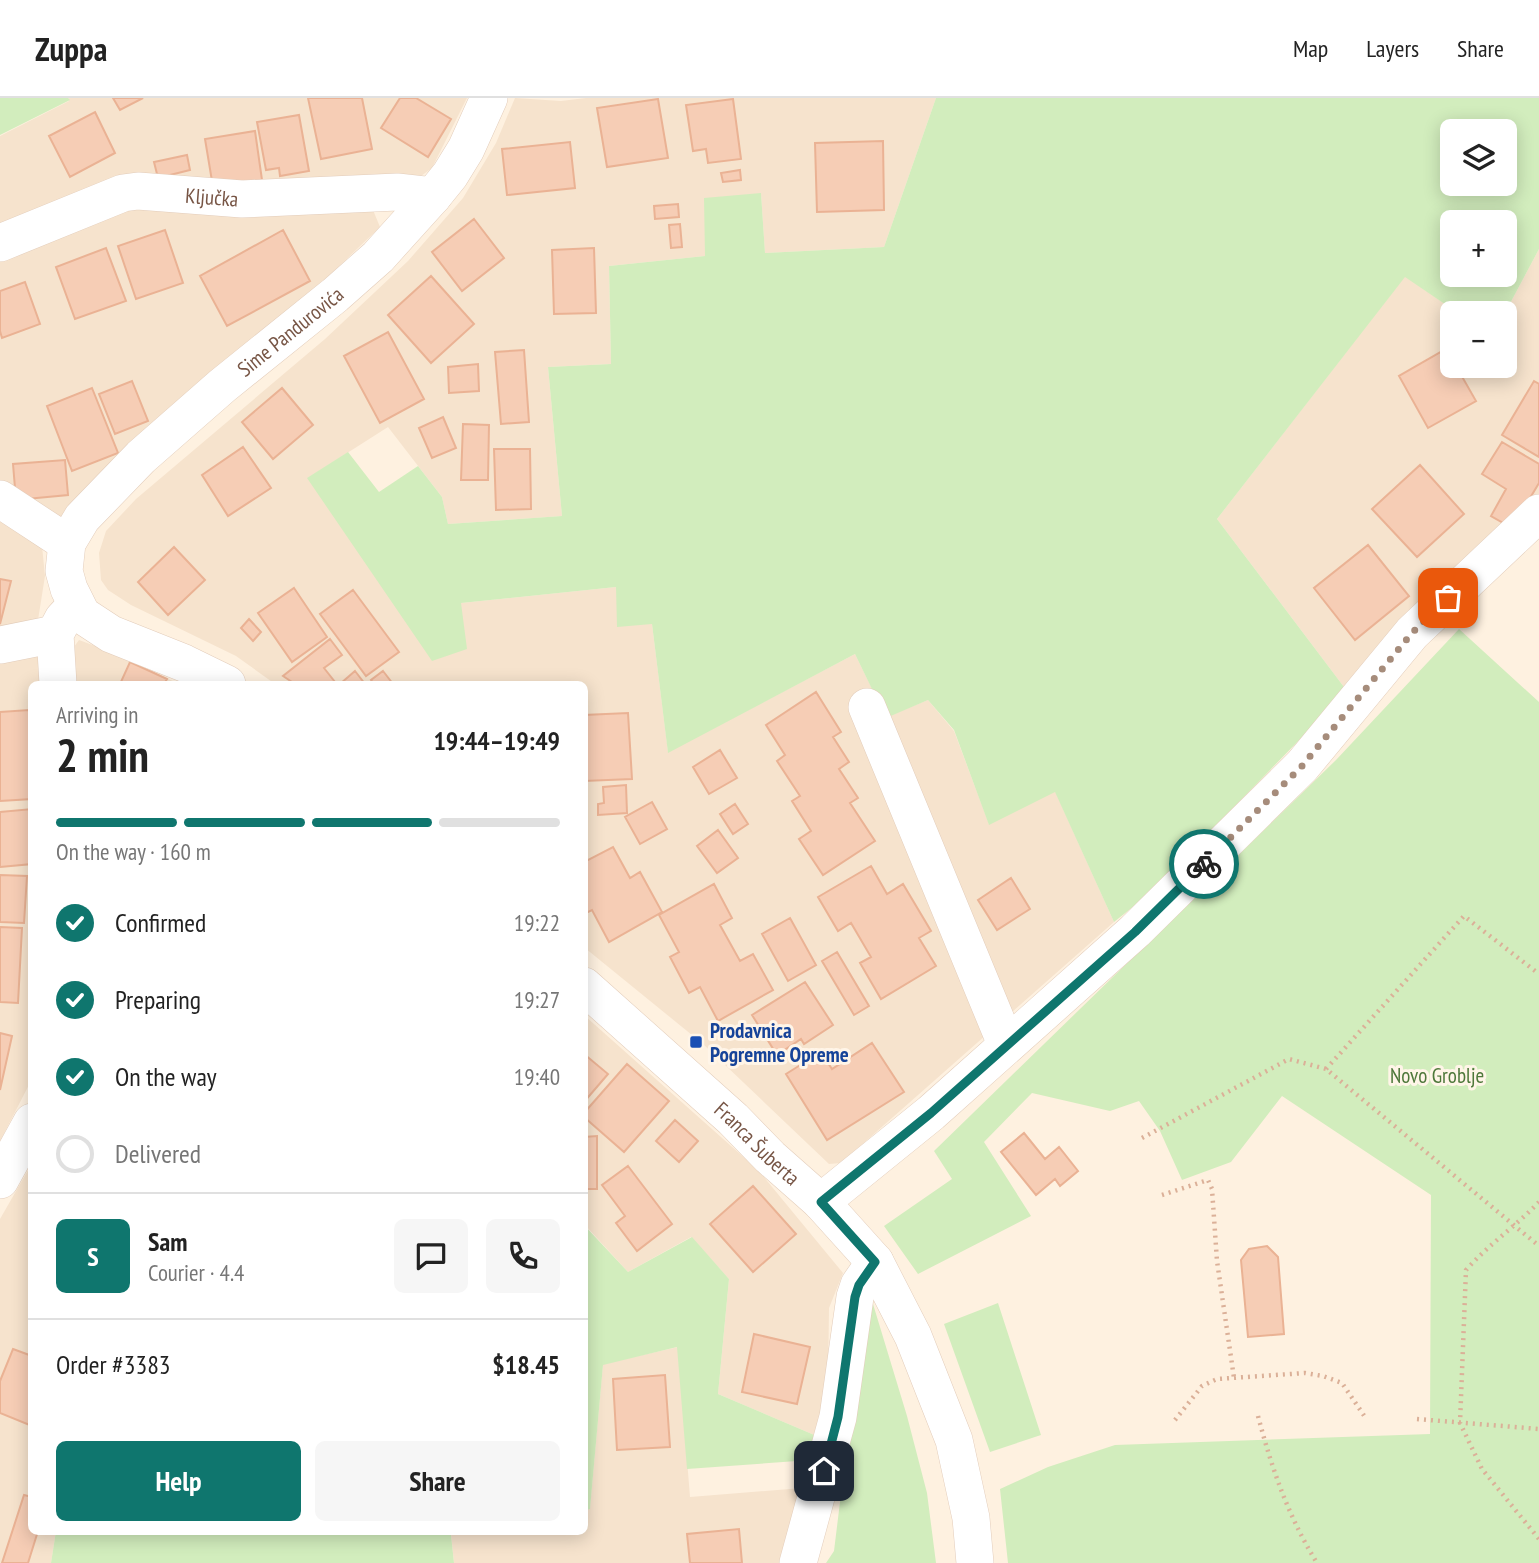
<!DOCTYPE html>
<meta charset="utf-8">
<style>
:root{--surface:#fff;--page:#f6f6f6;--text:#222;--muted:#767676;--line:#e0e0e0;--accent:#0f766e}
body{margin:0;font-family:"PT Sans Narrow",sans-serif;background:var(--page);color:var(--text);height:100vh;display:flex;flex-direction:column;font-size:26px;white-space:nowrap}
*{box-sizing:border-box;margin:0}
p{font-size:23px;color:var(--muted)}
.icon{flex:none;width:38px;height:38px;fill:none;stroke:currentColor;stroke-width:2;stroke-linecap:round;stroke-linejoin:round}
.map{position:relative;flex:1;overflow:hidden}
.panel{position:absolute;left:28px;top:583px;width:560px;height:854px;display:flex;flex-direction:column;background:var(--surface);border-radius:10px;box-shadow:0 4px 18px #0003}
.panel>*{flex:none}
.tools{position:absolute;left:1440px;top:21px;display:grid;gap:14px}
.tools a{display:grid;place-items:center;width:77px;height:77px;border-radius:10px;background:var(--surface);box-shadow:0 4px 18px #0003;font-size:35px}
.pin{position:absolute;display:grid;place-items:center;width:60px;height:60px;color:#fff;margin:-30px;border-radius:14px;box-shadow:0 4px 10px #0006}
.courier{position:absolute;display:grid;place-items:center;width:70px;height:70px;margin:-35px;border:5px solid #0f766e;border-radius:50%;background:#fff;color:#222;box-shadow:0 2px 9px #0007}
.headline em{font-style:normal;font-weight:800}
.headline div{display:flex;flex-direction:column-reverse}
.headline{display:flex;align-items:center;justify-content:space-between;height:119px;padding:0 28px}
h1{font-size:46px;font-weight:800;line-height:52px}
.bar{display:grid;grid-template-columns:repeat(4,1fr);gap:10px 7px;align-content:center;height:84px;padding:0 28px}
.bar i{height:9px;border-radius:5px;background:var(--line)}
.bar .on{background:var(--accent)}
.bar p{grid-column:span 4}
.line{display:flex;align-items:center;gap:18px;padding:0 28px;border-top:2px solid var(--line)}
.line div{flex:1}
.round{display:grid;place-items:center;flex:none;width:74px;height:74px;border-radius:10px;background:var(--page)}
ol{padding:0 28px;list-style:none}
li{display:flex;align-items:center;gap:21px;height:77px}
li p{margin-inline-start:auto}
li .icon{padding:7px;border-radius:50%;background:var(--accent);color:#fff;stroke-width:4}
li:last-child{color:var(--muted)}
li i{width:38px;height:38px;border:4px solid var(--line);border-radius:50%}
.primary-button{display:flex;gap:14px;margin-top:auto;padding:14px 28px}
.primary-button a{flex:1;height:80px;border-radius:10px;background:var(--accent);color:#fff;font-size:28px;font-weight:800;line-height:80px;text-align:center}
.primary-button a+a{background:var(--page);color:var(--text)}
header{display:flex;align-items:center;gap:42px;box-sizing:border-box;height:98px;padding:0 35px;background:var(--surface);border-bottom:2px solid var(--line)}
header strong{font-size:33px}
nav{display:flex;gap:38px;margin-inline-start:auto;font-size:24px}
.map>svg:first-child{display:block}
.residential{fill:#f6e3cd}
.green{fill:#d2edbd;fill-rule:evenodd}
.building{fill:#f6cdb5;stroke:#eab294;stroke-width:2}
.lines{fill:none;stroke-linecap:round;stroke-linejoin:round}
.street-casing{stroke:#e3cdbb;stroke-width:38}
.path{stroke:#dbb098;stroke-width:4.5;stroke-dasharray:2 5;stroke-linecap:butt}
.street{stroke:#fff;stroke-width:37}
.done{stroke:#a68c7b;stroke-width:7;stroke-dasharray:0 12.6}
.route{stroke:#0f766e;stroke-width:9}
.transit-dot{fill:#1a4fb4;stroke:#fff5e8;stroke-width:2.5}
.labels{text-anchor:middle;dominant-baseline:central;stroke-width:6;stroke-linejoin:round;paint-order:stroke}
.street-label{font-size:21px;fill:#775545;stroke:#fff5e8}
.transit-label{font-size:21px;font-weight:bold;fill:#164399;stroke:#fff5e8;text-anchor:start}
.park-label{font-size:21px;fill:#4e783a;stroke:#fff5e8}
</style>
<header>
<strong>Zuppa</strong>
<nav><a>Map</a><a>Layers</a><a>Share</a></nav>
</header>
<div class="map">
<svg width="1539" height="1465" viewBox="0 0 1539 1465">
<rect width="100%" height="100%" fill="#fef1e0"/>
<path class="residential" d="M68 0H467L432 70 421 78 293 86 0 128V38L69 3Z
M515 0 561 3 586 0H936L884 149 765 155 761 95 705 158 609 168 611 266 548 269 562 418 448 426 442 399 388 329 308 380 461 505 616 489 652 526 668 654 855 556 886 619 928 602 954 633 989 726 1055 693 1114 824 841 1065 829 1066 703 946 585 850 584 586H275L236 558 131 507 108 492 101 482 99 455 106 433 136 401 325 241 408 163 463 100 496 45Z
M128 103 373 112 380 129 335 172 179 306 60 425 0 389V157Z
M1539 151V399L1347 593 1217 421 1405 178 1458 215H1452V268H1505V215Z
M0 416 42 448 45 478 38 522 0 532Z
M79 542 114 555 179 586H72L68 557Z
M43 552 47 586H32L31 983 0 1043V559Z
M585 918 758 1072 843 1175 829 1210 828 1284 819 1339 718 1296 729 1181 691 1139 628 1174 585 1127Z
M31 1067 32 1433H56L51 1465H0V1121Z
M678 1249 690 1399 802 1390 779 1465H454L451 1436 468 1433H584L585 1412 590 1410 603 1266Z"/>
<path class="green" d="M0 0H68L70 2 0 37Z
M936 0H1539V151L1505 215H1458L1405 179 1217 421 1347 593 1149 796 1114 824 1055 694 989 727 954 632 928 602 886 620 855 556 668 655 652 526 617 529 616 489 461 505 467 551 432 563 307 380 348 354 379 394 418 368 442 399 448 426 562 418 548 269 611 266 609 168 705 158 704 100 761 95 765 155 884 149ZM1452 33H1505V86H1452ZM1452 124H1505V177H1452Z
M1459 531 1539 604V1465H1008L1000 1391 1048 1369 1115 1347 1430 1336 1431 1097 1282 998 1231 1064 1182 1082 1160 1033 1139 1003 1110 1013 1032 995 984 1044 1031 1118 918 1176 884 1128 952 1081 934 1053 1336 662Z
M584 1127 628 1174 692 1139 729 1181 718 1296 819 1339 811 1362 687 1371 677 1249 603 1267 590 1411 585 1412Z
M998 1205 1041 1337 990 1354 944 1226Z
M873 1206 907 1318 927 1395 936 1465H826L834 1453 847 1347Z
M56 1433H468L451 1437 454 1465H51Z"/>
<path class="building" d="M113 0H143L120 12Z
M308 0H362L372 51 321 61Z
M400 0H416L451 21 428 59 381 30Z
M658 1 668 60 607 69 597 10Z
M733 1 741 61 708 65 706 51 693 53 686 7Z
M95 14 115 55 70 79 49 38Z
M299 17 309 73 280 78 279 70 266 72 257 24Z
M255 33 262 82 213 89 205 41Z
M883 43 884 112 817 114 815 45Z
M570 44 575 90 507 97 502 51Z
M187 57 190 72 158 80 154 64Z
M740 72 741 82 723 84 721 75Z
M678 106 679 119 655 121 654 108Z
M474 121 504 160 462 193 432 154Z
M680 126 682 149 671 150 669 127Z
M165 132 183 185 136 201 118 148Z
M283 132 310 183 227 228 200 178Z
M106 150 126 203 75 221 56 169Z
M594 150 596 215 554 216 552 152Z
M431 178 474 226 431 265 388 217Z
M25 184 40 226 2 240 0 233V193Z
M388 234 424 301 380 325 344 258Z
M1446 251 1452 262V268H1456L1476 303 1428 330 1399 278Z
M524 252 529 324 501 326 495 254Z
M478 266 479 293 449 295 448 269Z
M132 283 148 323 115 336 99 296Z
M1534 283 1539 286V359L1502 337Z
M92 290 118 355 72 373 47 308Z
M282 290 313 327 273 361 242 324Z
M443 319 456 350 432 360 419 330Z
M463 326 489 327 488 382H461Z
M1502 344 1539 366V385L1512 430 1491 418 1506 391 1482 376Z
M243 349 271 390 228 418 202 377Z
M494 351H530L531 411 496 412Z
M65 362 68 397 16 402 13 366Z
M1420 367 1464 416 1417 459 1372 411Z
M1368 447 1409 498 1355 542 1314 490Z
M174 449 205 482 168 517 138 484Z
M0 481 11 483 0 526Z
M294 490 327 539 292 564 258 515Z
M353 492 399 554 366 578 320 516Z
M249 521 261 534 253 543 241 530Z
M330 541 342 557 324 570 335 584 332 586H295L283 578Z
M130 564 167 581 164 586H120Z
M355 573 365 586H340Z
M383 573 393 586H374L371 582Z
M816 594 841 634 833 639 849 664 839 671 858 700 850 705 875 743 823 777 799 741 811 733 792 703 800 698 777 663 785 657 766 627Z
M29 612 32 701 0 703V614Z
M628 615 632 681 584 683V617Z
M720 652 737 680 709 696 693 669Z
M626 687 627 715 598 717V706L604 705 603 689Z
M652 704 667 731 640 746 625 719Z
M735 706 748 726 733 736 720 716Z
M32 711V766L0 769V714Z
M718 732 738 760 717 775 697 748Z
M613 749 630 780 640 774 662 814 609 844 592 812 584 816V764Z
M871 768 887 796 903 786 931 833 919 840 936 868 881 901 860 865 871 859 851 825 838 833 818 799Z
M0 777 27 778 24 825 0 824Z
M1011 780 1030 811 997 832 978 802Z
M714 786 732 820 720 827 740 863 753 856 773 892 718 923 700 889 689 895 670 859 679 854 659 817Z
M790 820 816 867 788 883 762 836Z
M0 829 22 830 18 905 0 904Z
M837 854 869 908 854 917 822 863Z
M805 884 833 927 804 946 801 941 777 957 752 917Z
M0 935 12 938 0 992Z
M872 945 904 994 827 1042 786 976 821 954 832 971Z
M584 956 608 976 584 1004Z
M627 966 669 1003 624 1054 584 1019V1015Z
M675 1022 698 1043 679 1064 656 1043Z
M1024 1035 1045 1061 1059 1049 1078 1073 1060 1088 1055 1081 1036 1097 1001 1054Z
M597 1038V1091H584V1039Z
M628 1068 672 1126 637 1153 616 1125 625 1118 602 1087Z
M753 1088 796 1136 753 1174 710 1126Z
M1267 1148 1278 1159 1284 1236 1248 1239 1241 1162 1249 1151Z
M754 1236 810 1249 797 1306 742 1294Z
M13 1251 32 1258V1328L0 1315V1283Z
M665 1277 670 1349 617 1352 613 1281Z
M24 1397 32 1399V1433H38L28 1465H2Z
M739 1431 742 1465H690L687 1436Z"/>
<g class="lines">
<g class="street-casing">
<g id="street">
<path id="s1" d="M0 145 123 95 138 93 242 101 397 94 433 98"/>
<path d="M0 401 67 445"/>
<path d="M0 547 55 536"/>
<path d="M58 586 55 536 63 521 76 507"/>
<path id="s2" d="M227 586 184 565 111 536 82 517 69 491 64 473 67 445 82 420 141 359 222 288 335 197 378 159 433 98 450 77 466 51 489 0"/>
<path d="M867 609 1006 946"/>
<path id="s3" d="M584 888 733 1021 770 1059 821 1104 875 1164 913 1238 954 1342 971 1420 975 1465"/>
<path d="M0 1082 32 1024"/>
<path d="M821 1104 931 1015 1135 833 1302 668 1412 535 1539 415"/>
<path d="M798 1465 838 1319 855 1199 859 1187 875 1164"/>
</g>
</g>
<path class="path" d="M1326 971 1464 818 1539 876
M1142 1040 1289 961 1326 971 1539 1148
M1162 1097 1208 1082 1212 1091 1217 1163 1234 1280
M1539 1104C1516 1128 1488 1147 1466 1172L1460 1325 1482 1371 1539 1441
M1258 1318C1272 1371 1288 1418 1317 1465
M1417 1321 1539 1331
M1175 1322 1202 1288 1217 1281 1305 1275 1323 1278 1342 1285 1365 1319"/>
<use href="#street" class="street"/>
</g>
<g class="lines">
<path class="done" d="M1204 766 1302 668 1412 535 1448 500"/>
<path class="route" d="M824 1373 838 1319 855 1199 859 1187 875 1164 821 1104 931 1015 1135 834 1204 766"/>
</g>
<rect class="transit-dot" x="689" y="937" width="14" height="14" rx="3.5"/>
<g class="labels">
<g class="street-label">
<text stroke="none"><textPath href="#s1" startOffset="222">Ključka</textPath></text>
<text stroke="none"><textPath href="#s2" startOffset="546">Sime Pandurovića</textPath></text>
<text stroke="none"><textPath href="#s3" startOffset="234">Franca Šuberta</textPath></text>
</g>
<g class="transit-label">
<text x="710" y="932">Prodavnica<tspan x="710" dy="24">Pogremne Opreme</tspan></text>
</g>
<g class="park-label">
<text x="1437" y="977">Novo Groblje</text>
</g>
</g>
</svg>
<div class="tools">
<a><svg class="icon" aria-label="layers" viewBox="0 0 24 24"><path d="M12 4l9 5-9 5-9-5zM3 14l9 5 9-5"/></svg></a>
<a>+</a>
<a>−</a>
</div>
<div class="pin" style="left:1448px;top:500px;background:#ea580c"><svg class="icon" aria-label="bag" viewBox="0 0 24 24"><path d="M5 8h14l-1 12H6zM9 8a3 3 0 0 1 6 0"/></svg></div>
<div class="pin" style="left:824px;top:1373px;background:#1f2937"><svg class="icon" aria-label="home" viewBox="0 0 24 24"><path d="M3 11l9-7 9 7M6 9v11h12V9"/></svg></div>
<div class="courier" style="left:1204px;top:766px"><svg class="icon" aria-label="bike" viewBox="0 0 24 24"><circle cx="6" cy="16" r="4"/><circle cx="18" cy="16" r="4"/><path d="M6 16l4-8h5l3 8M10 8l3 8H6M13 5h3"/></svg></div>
<section class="panel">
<div class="headline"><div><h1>2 min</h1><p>Arriving in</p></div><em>19:44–19:49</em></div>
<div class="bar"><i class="on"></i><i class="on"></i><i class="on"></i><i></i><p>On the way · 160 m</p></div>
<ol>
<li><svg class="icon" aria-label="check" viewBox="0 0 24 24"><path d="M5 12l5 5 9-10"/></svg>Confirmed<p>19:22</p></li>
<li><svg class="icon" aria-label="check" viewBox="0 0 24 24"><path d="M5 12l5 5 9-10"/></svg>Preparing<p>19:27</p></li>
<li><svg class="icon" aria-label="check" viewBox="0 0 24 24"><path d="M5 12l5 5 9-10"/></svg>On the way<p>19:40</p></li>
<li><i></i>Delivered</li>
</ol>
<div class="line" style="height:126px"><b class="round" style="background:var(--accent);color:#fff">S</b><div><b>Sam</b><p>Courier · 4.4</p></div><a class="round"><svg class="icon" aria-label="chat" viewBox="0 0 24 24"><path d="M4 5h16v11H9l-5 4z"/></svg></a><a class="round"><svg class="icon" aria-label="phone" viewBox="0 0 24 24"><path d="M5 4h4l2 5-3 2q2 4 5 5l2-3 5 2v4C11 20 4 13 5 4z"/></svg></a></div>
<div class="line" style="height:91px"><div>Order #3383</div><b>$18.45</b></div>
<div class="primary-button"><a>Help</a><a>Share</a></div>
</section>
</div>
